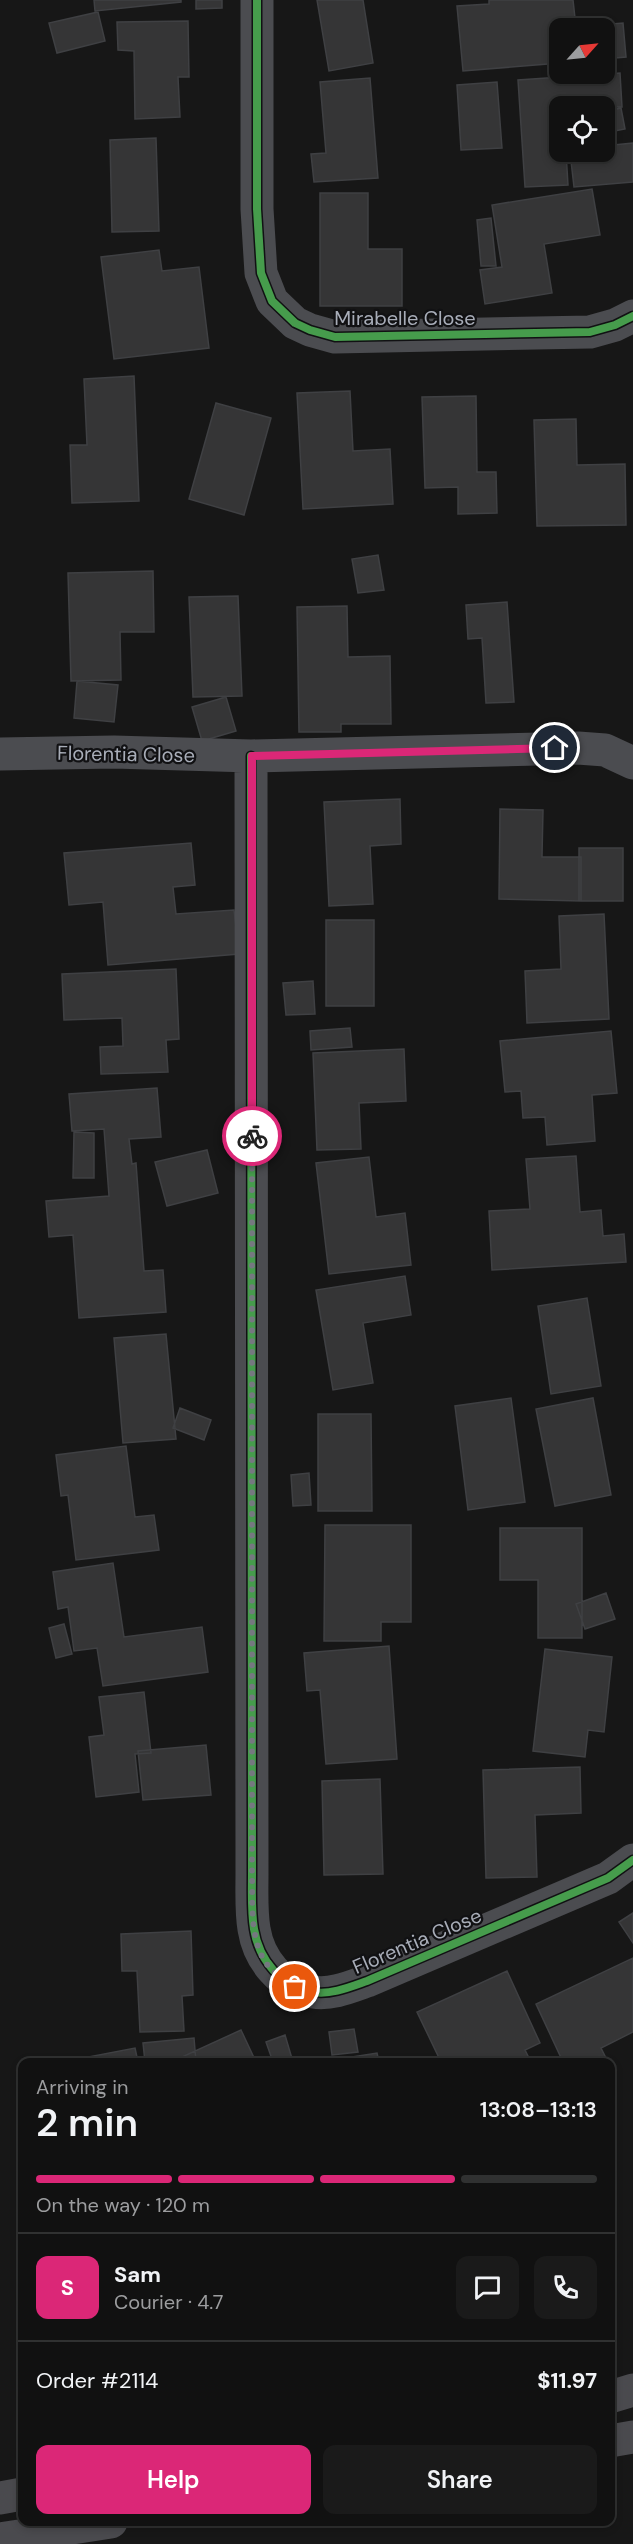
<!DOCTYPE html>
<meta charset="utf-8">
<style>
:root{--surface:#111;--page:#1a1a1a;--text:#f1f3f6;--muted:#9c9d9f;--line:#303131;--accent:#db2777}
body{margin:0;font-family:"DM Sans",sans-serif;background:var(--page);color:var(--text);height:100vh;display:flex;flex-direction:column;font-size:22px;white-space:nowrap}
*{box-sizing:border-box;margin:0}
p{font-size:20px;color:var(--muted)}
.icon{flex:none;width:33px;height:33px;fill:none;stroke:currentColor;stroke-width:2;stroke-linecap:round;stroke-linejoin:round}
.map{position:relative;flex:1;overflow:hidden}
.panel{position:absolute;left:18px;top:2058px;width:597px;height:468px;display:flex;flex-direction:column;background:var(--surface);border-radius:12px;box-shadow:0 3px 9px #0003,0 0 0 2px var(--line)}
.panel>*{flex:none}
.needle{width:39px;rotate:63deg}
.tools{position:absolute;left:549px;top:18px;display:grid;gap:12px}
.tools a{display:grid;place-items:center;width:66px;height:66px;border-radius:12px;background:var(--surface);box-shadow:0 3px 9px #0003,0 0 0 2px var(--line);font-size:30px}
.pin{position:absolute;display:grid;place-items:center;width:51px;height:51px;color:#fff;margin:-26px;border:3px solid #fff;border-radius:50%;box-shadow:0 2px 6px #0007}
.courier{position:absolute;display:grid;place-items:center;width:60px;height:60px;margin:-30px;border:4px solid #db2777;border-radius:50%;background:#fff;color:#222;box-shadow:0 2px 8px #0007}
.summary em{font-style:normal;font-weight:600}
.summary div{display:flex;flex-direction:column-reverse}
.summary{display:flex;align-items:center;justify-content:space-between;height:102px;padding:0 18px}
h1{font-size:39px;font-weight:600;line-height:45px}
.bar{display:grid;grid-template-columns:repeat(4,1fr);gap:9px 6px;align-content:center;height:72px;padding:0 18px}
.bar i{height:8px;border-radius:4px;background:var(--line)}
.bar .current{background:var(--accent)}
.bar p{grid-column:span 4}
.line{display:flex;align-items:center;gap:15px;padding:0 18px;border-top:2px solid var(--line)}
.line div{flex:1}
.round{display:grid;place-items:center;flex:none;width:63px;height:63px;border-radius:12px;background:var(--page)}
.cta{display:flex;gap:12px;margin-top:auto;padding:12px 18px}
.cta a{flex:1;height:69px;border-radius:12px;background:var(--accent);color:#fff;font-size:24px;font-weight:600;line-height:69px;text-align:center}
.cta a+a{background:var(--page);color:var(--text)}
.map>svg:first-child{display:block}
.building{fill:#353536;stroke:#3f4043;stroke-width:1.5}
.lines{fill:none;stroke-linecap:round;stroke-linejoin:round}
.street{stroke:#4b4c50;stroke-width:33}
.secondary{stroke:#4a4a4e;stroke-width:33}
.cycleway-casing{stroke:#111113;stroke-width:11}
.cycleway{stroke:#469c4c;stroke-width:8}
.done{stroke:#757880;stroke-width:6;stroke-dasharray:0 10.8}
.route{stroke:#db2777;stroke-width:8}
.labels{text-anchor:middle;dominant-baseline:central;stroke-width:4.5;stroke-linejoin:round;paint-order:stroke}
.street-label{font-size:20px;fill:#a8adb8;stroke:#111113}
</style>
<div class="map">
<svg width="633" height="2544" viewBox="0 0 633 2544">
<rect width="100%" height="100%" fill="#171717"/>
<path class="building" d="M94 0H181V2L95 11Z
M196 0H222V8L196 9Z
M317 0H363L373 63 329 71Z
M489 0H573L576 27 623 23 626 57 604 59V28H560V63L463 71 457 6 489 4Z
M98 12 105 41 57 53 49 23Z
M188 21 189 77H178L180 117 135 119 134 51 118 50 117 22Z
M620 73 622 107 560 106V152H566L568 185 525 187 518 80Z
M370 78 378 178 314 182 311 154 326 153 320 82Z
M497 82 502 148 461 150 457 85Z
M621 108 625 129 604 133V112Z
M156 138 159 231 112 232 110 140Z
M633 143V182L574 187 570 152H604V146Z
M592 189 600 235 544 244 552 293 485 304 480 270 502 267 492 205Z
M320 193H368V249H402V306H320Z
M491 218 496 266H481L477 220Z
M159 250 162 271 199 267 209 348 114 359 101 257Z
M134 376 139 501 72 503 70 445H87L84 379Z
M350 391 353 451 390 449 393 504 303 509 297 393Z
M476 396 477 472H496L497 513 458 514V487L425 488 422 397Z
M216 403 271 418 244 515 189 499Z
M576 419 577 465 625 464 626 525 537 526 534 420Z
M378 555 384 590 358 593 352 559Z
M153 571 154 632H120L121 680 71 681 68 573Z
M238 596 242 696 193 697 189 597Z
M507 602 514 702 486 703 482 638 468 639 466 605Z
M347 606 348 657 390 656 391 724H341V732H299L297 607Z
M77 681 118 685 114 722 74 718Z
M226 697 236 731 202 741 192 707Z
M400 799 401 844 370 846 373 904 329 906 324 802Z
M500 809 543 810 542 857H581V901L499 899Z
M191 843 195 885 173 887 176 914 234 910 239 954 108 965 103 902 69 905 64 853Z
M579 848H623V901H579Z
M604 914 609 1019 527 1023 525 971 561 969 559 916Z
M326 920H374V1006H326Z
M176 969 179 1039 166 1040 168 1072 101 1074 100 1047 123 1046 122 1018 64 1020 62 974Z
M313 981 315 1014 286 1015 283 983Z
M350 1028 352 1047 311 1050 310 1031Z
M611 1031 617 1093 592 1095 595 1141 547 1145 545 1117 523 1118 521 1091 505 1092 500 1041Z
M404 1049 406 1101 359 1103 361 1149 317 1150 313 1053Z
M157 1088 161 1137 129 1139 132 1164 136 1163 144 1271 163 1270 166 1312 79 1318 73 1235 49 1237 46 1201 109 1196 104 1129 72 1131 69 1094Z
M74 1132 94 1133V1178H73Z
M207 1150 218 1193 167 1206 155 1162Z
M576 1156 580 1212 601 1210 603 1236 624 1234 626 1262 492 1270 489 1211 530 1209 526 1159Z
M369 1157 376 1217 405 1213 411 1265 329 1274 316 1163Z
M405 1276 411 1315 363 1323 373 1383 333 1390 316 1290Z
M587 1298 601 1386 551 1394 538 1306Z
M166 1334 176 1439 123 1443 114 1338Z
M511 1398 525 1502 468 1510 455 1406Z
M593 1398 611 1495 555 1506 536 1409Z
M180 1408 211 1420 204 1440 173 1428Z
M318 1414H371L372 1511H318Z
M126 1446 135 1517 154 1515 159 1550 76 1560 68 1495 61 1496 56 1455Z
M309 1473 311 1505 293 1506 291 1475Z
M325 1525H411V1622H381V1641H324Z
M500 1528H582V1638H538V1580H500Z
M113 1563 124 1637 202 1627 208 1672 103 1686 97 1648 74 1651 68 1607 58 1609 53 1572Z
M606 1593 615 1619 585 1629 576 1604Z
M64 1624 72 1654 56 1658 49 1628Z
M389 1646 397 1759 326 1764 320 1690 307 1691 304 1653Z
M545 1649 612 1657 604 1732 588 1730 585 1757 533 1751Z
M144 1692 151 1753 135 1754 139 1792 96 1797 89 1737 104 1735 99 1697Z
M206 1745 211 1795 143 1800 138 1751Z
M580 1767 581 1813 535 1815 537 1877 486 1878 483 1770Z
M380 1779 383 1874 324 1875 322 1781Z
M633 1913V1943L619 1922Z
M191 1931 193 1995 182 1996 184 2031 140 2032 137 1971H122L121 1934Z
M633 1958V2032L601 2048 608 2062H563L536 2004Z
M507 1971 540 2043 525 2050 531 2062H441L417 2012Z
M354 2029 358 2052 332 2055 329 2032Z
M241 2030 256 2062H187L184 2056Z
M285 2035 293 2062H273L266 2042Z
M194 2038 196 2062H145L143 2043Z
M135 2048 138 2062H67V2061Z
M377 2053 379 2062H327V2061Z"/>
<g class="lines">
<path class="street" d="M257 0V209L261 273 272 301 295 323 310 330 335 337 590 332 615 325 633 316
M0 754 114 752 251 756 578 748 605 750 633 763
M251 756 252 1874C252 1892 251 1911 254 1929 259 1960 281 1987 313 1992 331 1995 350 1987 367 1981L608 1878 633 1860"/>
<path class="secondary" d="M610 2397 633 2390
M610 2441 633 2437
M0 2498 22 2494
M0 2539 111 2522"/>
<g class="cycleway-casing">
<path id="cycleway" d="M257 0V209L261 273 272 301 295 323 310 330 335 337 590 332 615 325 633 316
M251 756 252 1874C252 1892 251 1911 254 1929 259 1960 281 1987 313 1992 331 1995 350 1987 367 1981L608 1878 633 1860"/>
</g>
<use href="#cycleway" class="cycleway"/>
</g>
<g class="lines">
<path class="done" d="M252 1136V1874C253 1906 248 1950 275 1973 281 1978 289 1982 295 1987"/>
<path class="route" d="M252 1136V756L555 748"/>
</g>
<g class="labels">
<g class="street-label">
<text x="405" y="318">Mirabelle Close</text>
<text transform="translate(126 754) rotate(1)">Florentia Close</text>
<text transform="translate(417 1941) rotate(-23)">Florentia Close</text>
</g>
</g>
</svg>
<div class="tools">
<a><svg class="needle" viewBox="-14 -14 28 28"><path d="M0-13l5 13h-10z" fill="#e53935"/><path d="M0 13l5-13h-10z" fill="#9c9d9f"/></svg></a>
<a><svg class="icon" aria-label="locate" viewBox="0 0 24 24"><circle cx="12" cy="12" r="6"/><path d="M12 2v4M12 18v4M2 12h4M18 12h4"/></svg></a>
</div>
<div class="pin" style="left:295px;top:1987px;background:#ea580c"><svg class="icon" aria-label="bag" viewBox="0 0 24 24"><path d="M5 8h14l-1 12H6zM9 8a3 3 0 0 1 6 0"/></svg></div>
<div class="pin" style="left:555px;top:748px;background:#1f2937"><svg class="icon" aria-label="home" viewBox="0 0 24 24"><path d="M3 11l9-7 9 7M6 9v11h12V9"/></svg></div>
<div class="courier" style="left:252px;top:1136px"><svg class="icon" aria-label="bike" viewBox="0 0 24 24"><circle cx="6" cy="16" r="4"/><circle cx="18" cy="16" r="4"/><path d="M6 16l4-8h5l3 8M10 8l3 8H6M13 5h3"/></svg></div>
<section class="panel">
<div class="summary"><div><h1>2 min</h1><p>Arriving in</p></div><em>13:08–13:13</em></div>
<div class="bar"><i class="current"></i><i class="current"></i><i class="current"></i><i></i><p>On the way · 120 m</p></div>
<div class="line" style="height:108px"><b class="round" style="background:var(--accent);color:#fff">S</b><div><b>Sam</b><p>Courier · 4.7</p></div><a class="round"><svg class="icon" aria-label="chat" viewBox="0 0 24 24"><path d="M4 5h16v11H9l-5 4z"/></svg></a><a class="round"><svg class="icon" aria-label="phone" viewBox="0 0 24 24"><path d="M5 4h4l2 5-3 2q2 4 5 5l2-3 5 2v4C11 20 4 13 5 4z"/></svg></a></div>
<div class="line" style="height:78px"><div>Order #2114</div><b>$11.97</b></div>
<div class="cta"><a>Help</a><a>Share</a></div>
</section>
</div>
